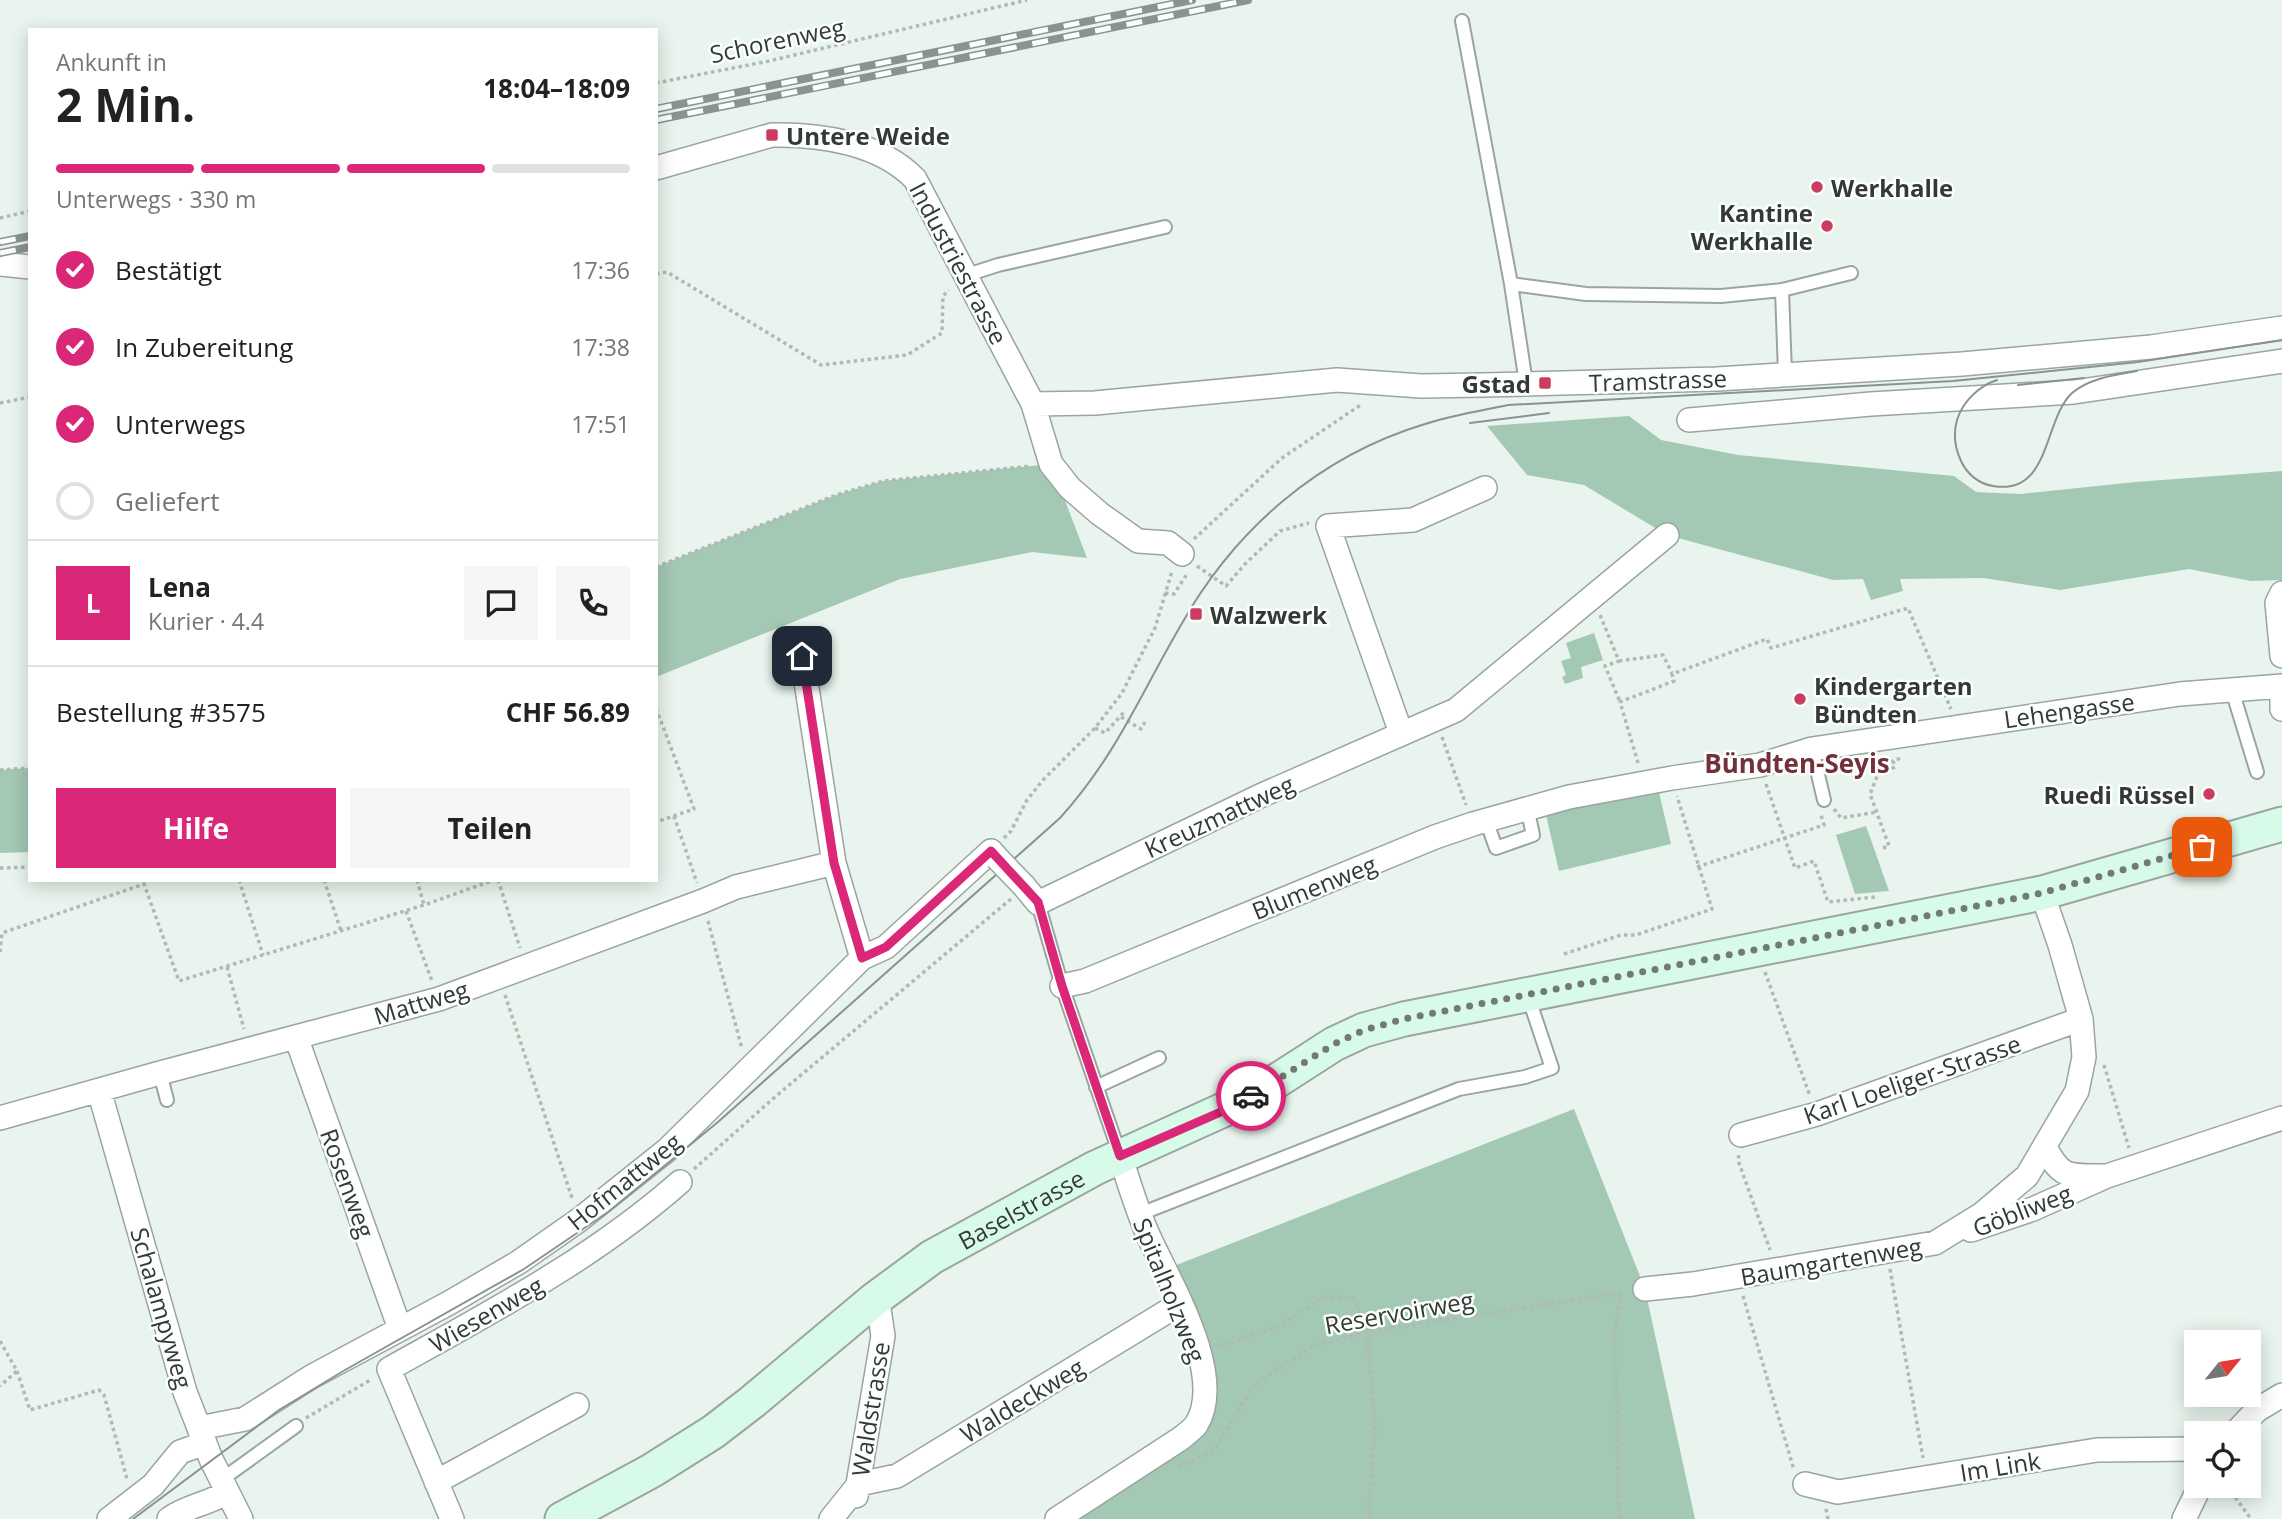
<!DOCTYPE html>
<html lang="de">
<meta charset="utf-8">
<style>
:root{--surface:#fff;--page:#f6f6f6;--text:#222;--muted:#767676;--line:#e0e0e0;--accent:#db2777}
body{margin:0;font-family:"Open Sans",sans-serif;background:var(--page);color:var(--text);height:100vh;display:flex;flex-direction:column;font-size:26px;white-space:nowrap}
*{box-sizing:border-box;margin:0}
p{font-size:23px;color:var(--muted)}
.icon{flex:none;width:38px;height:38px;fill:none;stroke:currentColor;stroke-width:2;stroke-linecap:round;stroke-linejoin:round}
.map{position:relative;flex:1;overflow:hidden}
.details{position:absolute;left:28px;top:28px;width:630px;height:854px;display:flex;flex-direction:column;background:var(--surface);border-radius:0px;box-shadow:0 4px 18px #0003}
.details>*{flex:none}
.needle{width:46px;rotate:60deg}
.tools{position:absolute;left:2184px;top:1330px;display:grid;gap:14px}
.tools a{display:grid;place-items:center;width:77px;height:77px;border-radius:0px;background:var(--surface);box-shadow:0 4px 18px #0003;font-size:35px}
.pin{position:absolute;display:grid;place-items:center;width:60px;height:60px;color:#fff;margin:-30px;border-radius:14px;box-shadow:0 4px 10px #0006}
.courier{position:absolute;display:grid;place-items:center;width:70px;height:70px;margin:-35px;border:5px solid #db2777;border-radius:50%;background:#fff;color:#222;box-shadow:0 2px 9px #0007}
.overview em{font-style:normal;font-weight:700}
.overview div{display:flex;flex-direction:column-reverse}
.overview{display:flex;align-items:center;justify-content:space-between;height:119px;padding:0 28px}
h1{font-size:46px;font-weight:700;line-height:52px}
.bar{display:grid;grid-template-columns:repeat(4,1fr);gap:10px 7px;align-content:center;height:84px;padding:0 28px}
.bar i{height:9px;border-radius:5px;background:var(--line)}
.bar .selected{background:var(--accent)}
.bar p{grid-column:span 4}
.line{display:flex;align-items:center;gap:18px;padding:0 28px;border-top:2px solid var(--line)}
.line div{flex:1}
.round{display:grid;place-items:center;flex:none;width:74px;height:74px;border-radius:0px;background:var(--page)}
ol{padding:0 28px;list-style:none}
li{display:flex;align-items:center;gap:21px;height:77px}
li p{margin-inline-start:auto}
li .icon{padding:7px;border-radius:50%;background:var(--accent);color:#fff;stroke-width:4}
li:last-child{color:var(--muted)}
li i{width:38px;height:38px;border:4px solid var(--line);border-radius:50%}
.cta{display:flex;gap:14px;margin-top:auto;padding:14px 28px}
.cta a{flex:1;height:80px;border-radius:0px;background:var(--accent);color:#fff;font-size:28px;font-weight:700;line-height:80px;text-align:center}
.cta a+a{background:var(--page);color:var(--text)}
.map>svg:first-child{display:block}
.green{fill:#a3c8b3}
.lines{fill:none;stroke-linecap:round;stroke-linejoin:round}
.service-casing{stroke:#9aa59f;stroke-width:16}
.minor-casing{stroke:#9aa59f;stroke-width:26}
.secondary-casing{stroke:#9aa59f;stroke-width:37}
.path{stroke:#b0bab4;stroke-width:3.5;stroke-dasharray:3.5 3.5;stroke-linecap:butt}
.service{stroke:#fff;stroke-width:12}
.minor{stroke:#fff;stroke-width:23}
.secondary{stroke:#d8fae9;stroke-width:33}
.tram{stroke:#8a938e;stroke-width:2}
.rail-casing{stroke:#8a938e;stroke-width:8}
.rail{stroke:#fafffc;stroke-width:5;stroke-dasharray:16;stroke-linecap:butt}
.minor-bridge-casing{stroke:#9aa59f;stroke-width:26;stroke-linecap:butt}
.minor-bridge{stroke:#fff;stroke-width:23}
.done{stroke:#737a76;stroke-width:7;stroke-dasharray:0 12.6}
.route{stroke:#db2777;stroke-width:9}
.poi-dot{fill:#cc3c61;stroke:#fafffc;stroke-width:2.5}
.labels{text-anchor:middle;dominant-baseline:central;stroke-width:5;stroke-linejoin:round;paint-order:stroke}
.street-label{font-size:24px;fill:#343936;stroke:#fafffc}
.poi-label{font-size:24px;font-weight:bold;fill:#343936;stroke:#fafffc;text-anchor:start}
.neighbourhood-label{font-size:26px;font-weight:bold;fill:#742e3c;stroke:#fafffc}
</style>
<div class="map">
<svg width="2282" height="1519" viewBox="0 0 2282 1519">
<rect width="100%" height="100%" fill="#e8f4ed"/>
<path class="green" d="M1629 416 1661 440 1738 455 1954 476 1976 492 2020 494 2136 482 2282 471V580L2251 581 2189 569 2060 590 1984 578 1900 579 1903 591 1871 600 1863 579 1833 580 1667 535 1584 485 1527 475 1487 426Z
M1051 464 1087 558 1032 552 900 579 656 677V567L836 495 883 481Z
M1594 633 1603 660 1581 667 1583 678 1565 684 1562 677 1566 675 1561 661 1571 658 1566 643Z
M30 768V852L0 853V770Z
M1658 788 1671 844 1559 871 1546 815Z
M1866 826 1889 891 1855 894 1836 835Z
M1574 1109 1645 1289 1695 1519H1067L1212 1402 1174 1266Z"/>
<g class="lines">
<g class="service-casing">
<path id="service" d="M1462 21 1511 284 1526 383
M967 275 998 265 1165 227
M1511 284 1586 294 1721 296 1782 290 1851 273
M1782 290 1785 374
M2232 690 2257 772
M1812 749 1824 800
M1486 820 1496 848 1533 835 1527 807
M1038 903 1062 986 1120 1155
M160 1073 167 1100
M1096 1087 1159 1058
M1140 1214 1459 1089 1525 1077 1552 1068 1528 996
M221 1480 296 1426"/>
</g>
<g class="minor-casing">
<path id="minor" d="M656 168 772 135C821 134 880 143 915 179L1033 404 1051 464 1070 488 1100 514 1138 541 1168 543 1182 554
M0 264 30 267
M1033 404 1095 403 1337 380 1421 386 1483 385 1717 379 1962 364 2151 347 2282 328
M1689 420 1871 404 2074 392 2282 361
M2282 593 2277 603 2282 656
M802 656 834 863 862 958
M2282 700V709
M1401 733 1328 526 1413 520 1485 488
M1024 886 1038 903 1260 796 1456 710 1667 535
M1062 986 1085 981 1435 837 1473 824 1569 797 1672 778 1760 765 1812 749 2180 694 2282 686
M296 1037 400 1329
M99 1090 185 1392 211 1459 241 1519
M0 1118 160 1073 439 999 703 901 736 887 834 863
M1741 1135 1817 1114 2081 1019
M2045 1147C2061 1178 2068 1176 2101 1176
M1971 1230 2033 1209 2107 1176 2282 1118
M1645 1289 1693 1284 1935 1243 1982 1214 2027 1176 2077 1091 2084 1057 2081 1019 2060 945 2042 893
M199 1428 245 1419 311 1377 449 1303 519 1262 579 1220 667 1150 862 958 886 947 991 851 997 858
M2235 1433 2257 1410 2282 1395
M436 1482 577 1405
M1805 1484 1838 1492 2097 1450 2196 1449
M856 1496 883 1336 879 1309 875 1299
M109 1519 153 1485 180 1452 205 1443
M169 1519C186 1506 209 1504 227 1492
M452 1519 389 1369C489 1313 593 1259 680 1182
M831 1519 859 1484 897 1476 1181 1303
M1057 1519 1180 1439C1185 1435 1192 1430 1196 1425 1227 1376 1170 1283 1149 1237 1137 1211 1129 1183 1120 1155
M2184 1519 2200 1486"/>
</g>
<g class="secondary-casing">
<g id="secondary">
<path id="s1" d="M562 1519 651 1471 713 1432 752 1402 875 1299 932 1257 1095 1168 1223 1110 1264 1089 1334 1044 1364 1030 1404 1019 2042 893 2282 824"/>
</g>
</g>
<path class="path" d="M656 83 769 61 1027 0
M0 218 30 211
M656 274 667 272 821 365 907 355 942 333 943 296 949 290
M0 403 30 397
M1194 539 1282 458 1362 404
M1197 566 1226 586 1245 564 1280 531 1309 523
M656 567 836 495 883 481 1031 466
M1165 593 1174 594 1187 574
M1600 615 1619 661 1605 666 1620 702
M1619 661 1663 655 1672 673
M656 708 694 809 656 822
M1121 717 1141 729 1145 722
M1095 728 1105 733 1125 711
M1442 737 1466 805
M1638 763 1620 702 1674 681 1672 674 1767 639 1771 648 1908 608 1951 709
M0 770 30 768
M1766 784 1795 868 1814 861 1828 902 1875 897
M1834 809 1841 818 1877 812
M674 816 697 883
M1004 838 1011 831 1027 800 1043 780 1095 728 1122 693 1155 628 1172 571
M1883 848 1889 846 1870 794 1878 774 1895 767 1893 761 1901 758
M1697 867 1824 825 1821 815
M0 868 30 867
M239 880 263 955
M324 880 341 931
M417 880 424 905
M498 880 520 948
M406 911 432 981
M708 921 742 1049
M0 952 2 933 144 884 179 981 424 905 494 880
M1564 954 1621 935H1636L1712 909 1677 796
M227 967 244 1029
M1765 972 1810 1096
M505 995 573 1201
M2104 1065 2129 1148
M1739 1155 1738 1160 1770 1250
M694 1169 776 1096 1011 899
M1890 1269 1923 1458
M1743 1296 1794 1470
M0 1341 17 1371 0 1386
M1217 1347 1278 1327 1324 1297 1354 1298 1367 1332 1375 1425 1368 1519
M17 1371 30 1410 99 1390 104 1395 127 1479
M306 1418 372 1379
M1179 1467 1214 1450 1255 1384 1314 1346 1367 1332 1626 1292
M2227 1486 2251 1519
M1826 1509 1828 1519
M1619 1519 1615 1331 1620 1294"/>
<use href="#service" class="service"/>
<use href="#minor" class="minor"/>
<use href="#secondary" class="secondary"/>
<path class="tram" d="M1997 380C1979 386 1963 401 1957 420 1953 434 1955 448 1961 461 1967 474 1979 484 1993 486 2051 496 2043 420 2072 393 2090 378 2114 375 2137 371
M2018 385 2084 378
M1470 423 1549 413
M133 1519 279 1410 345 1370 524 1269 608 1212 718 1122 1060 818C1116 756 1140 695 1181 625 1235 529 1319 456 1425 424 1452 415 1480 411 1508 405L1953 381 2138 362 2282 340"/>
<g class="rail-casing">
<path id="rail" d="M656 109 1192 0
M656 120 1248 0
M0 242 30 236
M0 253 30 247"/>
</g>
<use href="#rail" class="rail"/>
<g class="minor-bridge-casing">
<path id="minor-bridge" d="M997 858 1024 886"/>
</g>
<use href="#minor-bridge" class="minor-bridge"/>
</g>
<g class="lines">
<path class="done" d="M1251 1096 1334 1044 1364 1030 1404 1019 2042 893 2202 847"/>
<path class="route" d="M802 656 834 863 862 958 886 947 991 851 1038 902 1062 986 1120 1156 1223 1111 1251 1096"/>
</g>
<g class="poi-dot">
<rect x="765" y="128" width="14" height="14" rx="3.5"/>
<circle cx="1817" cy="187" r="7"/>
<circle cx="1827" cy="226" r="7"/>
<rect x="1538" y="376" width="14" height="14" rx="3.5"/>
<rect x="1189" y="607" width="14" height="14" rx="3.5"/>
<circle cx="1800" cy="699" r="7"/>
<circle cx="2209" cy="794" r="7"/>
</g>
<g class="labels">
<g class="street-label">
<text transform="translate(777 40) rotate(-12)">Schorenweg</text>
<text transform="translate(959 263) rotate(62)">Industriestrasse</text>
<text transform="translate(1658 380) rotate(-2)">Tramstrasse</text>
<text transform="translate(2069 710) rotate(-8)">Lehengasse</text>
<text transform="translate(1219 816) rotate(-25)">Kreuzmattweg</text>
<text transform="translate(1314 887) rotate(-22)">Blumenweg</text>
<text transform="translate(421 1002) rotate(-17)">Mattweg</text>
<text transform="translate(1912 1079) rotate(-19)">Karl Loeliger-Strasse</text>
<text transform="translate(624 1181) rotate(-39)">Hofmattweg</text>
<text transform="translate(348 1183) rotate(70)">Rosenweg</text>
<text stroke="none"><textPath href="#s1" startOffset="556">Baselstrasse</textPath></text>
<text transform="translate(2022 1210) rotate(-21)">Göbliweg</text>
<text transform="translate(1831 1261) rotate(-10)">Baumgartenweg</text>
<text transform="translate(1170 1290) rotate(68)">Spitalholzweg</text>
<text transform="translate(162 1308) rotate(74)">Schalampyweg</text>
<text transform="translate(1399 1312) rotate(-10)">Reservoirweg</text>
<text transform="translate(486 1314) rotate(-30)">Wiesenweg</text>
<text transform="translate(1022 1400) rotate(-31)">Waldeckweg</text>
<text transform="translate(870 1409) rotate(-81)">Waldstrasse</text>
<text transform="translate(2000 1466) rotate(-9)">Im Link</text>
</g>
<g class="poi-label">
<text x="786" y="135">Untere Weide</text>
<text x="1831" y="187">Werkhalle</text>
<text x="1813" y="212" text-anchor="end">Kantine<tspan x="1813" dy="28">Werkhalle</tspan></text>
<text x="1531" y="383" text-anchor="end">Gstad</text>
<text x="1210" y="614">Walzwerk</text>
<text x="1814" y="685">Kindergarten<tspan x="1814" dy="28">Bündten</tspan></text>
<text x="2195" y="794" text-anchor="end">Ruedi Rüssel</text>
</g>
<g class="neighbourhood-label">
<text x="1797" y="763">Bündten-Seyis</text>
</g>
</g>
</svg>
<div class="tools">
<a><svg class="needle" viewBox="-14 -14 28 28"><path d="M0-13l5 13h-10z" fill="#e53935"/><path d="M0 13l5-13h-10z" fill="#767676"/></svg></a>
<a><svg class="icon" aria-label="locate" viewBox="0 0 24 24"><circle cx="12" cy="12" r="6"/><path d="M12 2v4M12 18v4M2 12h4M18 12h4"/></svg></a>
</div>
<div class="pin" style="left:2202px;top:847px;background:#ea580c"><svg class="icon" aria-label="bag" viewBox="0 0 24 24"><path d="M5 8h14l-1 12H6zM9 8a3 3 0 0 1 6 0"/></svg></div>
<div class="pin" style="left:802px;top:656px;background:#1f2937"><svg class="icon" aria-label="home" viewBox="0 0 24 24"><path d="M3 11l9-7 9 7M6 9v11h12V9"/></svg></div>
<div class="courier" style="left:1251px;top:1096px"><svg class="icon" aria-label="car" viewBox="0 0 24 24"><path d="M5 17H2v-5l4-1 3-4h7l3 4 3 1v5h-3M9 17h6M6 11h13"/><circle cx="7" cy="17" r="2"/><circle cx="17" cy="17" r="2"/></svg></div>
<section class="details">
<div class="overview"><div><h1>2 Min.</h1><p>Ankunft in</p></div><em>18:04–18:09</em></div>
<div class="bar"><i class="selected"></i><i class="selected"></i><i class="selected"></i><i></i><p>Unterwegs · 330 m</p></div>
<ol>
<li><svg class="icon" aria-label="check" viewBox="0 0 24 24"><path d="M5 12l5 5 9-10"/></svg>Bestätigt<p>17:36</p></li>
<li><svg class="icon" aria-label="check" viewBox="0 0 24 24"><path d="M5 12l5 5 9-10"/></svg>In Zubereitung<p>17:38</p></li>
<li><svg class="icon" aria-label="check" viewBox="0 0 24 24"><path d="M5 12l5 5 9-10"/></svg>Unterwegs<p>17:51</p></li>
<li><i></i>Geliefert</li>
</ol>
<div class="line" style="height:126px"><b class="round" style="background:var(--accent);color:#fff">L</b><div><b>Lena</b><p>Kurier · 4.4</p></div><a class="round"><svg class="icon" aria-label="chat" viewBox="0 0 24 24"><path d="M4 5h16v11H9l-5 4z"/></svg></a><a class="round"><svg class="icon" aria-label="phone" viewBox="0 0 24 24"><path d="M5 4h4l2 5-3 2q2 4 5 5l2-3 5 2v4C11 20 4 13 5 4z"/></svg></a></div>
<div class="line" style="height:91px"><div>Bestellung #3575</div><b>CHF 56.89</b></div>
<div class="cta"><a>Hilfe</a><a>Teilen</a></div>
</section>
</div>
